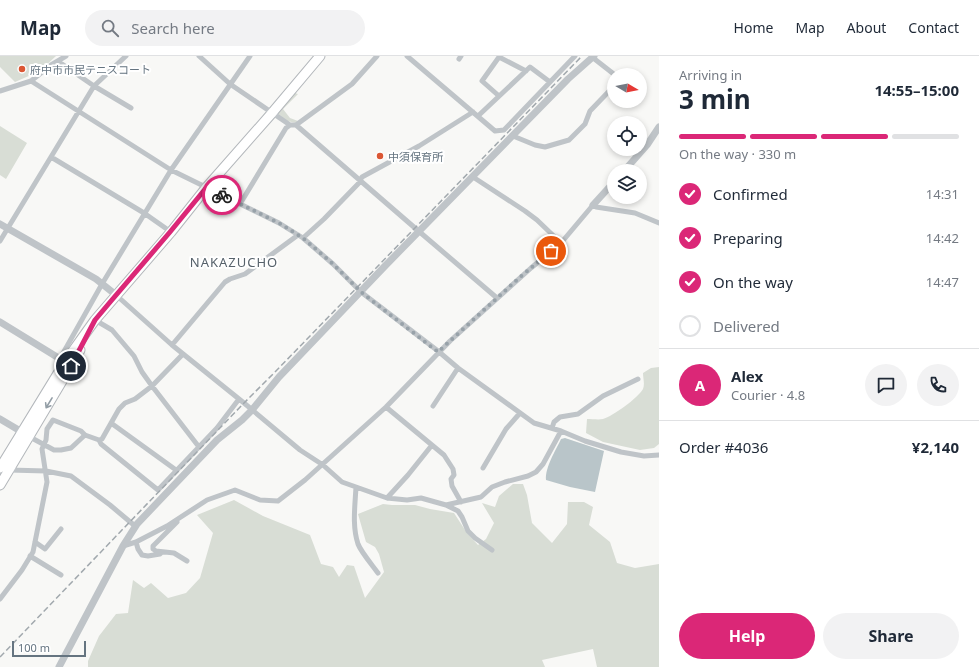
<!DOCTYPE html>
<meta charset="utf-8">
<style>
:root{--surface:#fff;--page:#f2f2f3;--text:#1f2937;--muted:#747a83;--line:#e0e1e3;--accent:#db2777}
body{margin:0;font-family:"Noto Sans","Noto Sans JP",sans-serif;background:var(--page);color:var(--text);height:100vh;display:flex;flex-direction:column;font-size:15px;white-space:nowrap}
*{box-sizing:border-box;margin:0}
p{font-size:13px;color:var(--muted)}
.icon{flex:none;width:22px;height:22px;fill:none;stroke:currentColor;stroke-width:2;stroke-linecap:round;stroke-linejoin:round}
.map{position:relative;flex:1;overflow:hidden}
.side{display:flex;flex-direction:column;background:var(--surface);width:320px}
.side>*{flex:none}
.needle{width:26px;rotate:100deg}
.tools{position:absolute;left:607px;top:12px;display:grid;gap:8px}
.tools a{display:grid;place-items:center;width:40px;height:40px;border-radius:50%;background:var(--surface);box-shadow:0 2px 6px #0003;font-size:20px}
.scale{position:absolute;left:12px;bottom:10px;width:74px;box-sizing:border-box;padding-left:4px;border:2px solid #657480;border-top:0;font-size:11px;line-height:14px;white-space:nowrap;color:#657480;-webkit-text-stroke:3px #fff;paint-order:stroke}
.pin{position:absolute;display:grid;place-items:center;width:34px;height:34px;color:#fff;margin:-17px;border:2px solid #fff;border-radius:50%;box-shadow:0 1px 4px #0007}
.courier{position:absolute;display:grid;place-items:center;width:40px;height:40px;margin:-20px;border:3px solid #db2777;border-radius:50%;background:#fff;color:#222;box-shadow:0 1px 5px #0007}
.head em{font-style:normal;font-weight:700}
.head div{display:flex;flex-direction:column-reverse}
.head{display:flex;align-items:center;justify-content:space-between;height:68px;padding:0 20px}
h1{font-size:26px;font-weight:700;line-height:30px}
.bar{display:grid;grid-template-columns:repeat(4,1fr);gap:6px 4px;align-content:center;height:48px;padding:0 20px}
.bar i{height:5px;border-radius:3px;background:var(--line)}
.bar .active{background:var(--accent)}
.bar p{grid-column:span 4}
.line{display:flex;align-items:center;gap:10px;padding:0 20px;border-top:1px solid var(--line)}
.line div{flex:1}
.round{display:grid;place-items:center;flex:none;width:42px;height:42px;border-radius:21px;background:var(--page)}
ol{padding:0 20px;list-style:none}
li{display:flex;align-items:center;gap:12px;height:44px}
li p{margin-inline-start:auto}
li .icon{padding:4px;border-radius:50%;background:var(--accent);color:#fff;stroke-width:4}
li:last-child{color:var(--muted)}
li i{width:22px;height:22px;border:2px solid var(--line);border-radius:50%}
.primary-button{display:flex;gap:8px;margin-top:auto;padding:8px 20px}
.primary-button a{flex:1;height:46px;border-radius:24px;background:var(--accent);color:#fff;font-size:16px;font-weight:700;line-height:46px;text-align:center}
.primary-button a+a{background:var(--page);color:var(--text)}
header{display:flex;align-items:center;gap:24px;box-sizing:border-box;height:56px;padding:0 20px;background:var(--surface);border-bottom:1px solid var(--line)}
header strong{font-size:19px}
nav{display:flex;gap:22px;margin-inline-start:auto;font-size:14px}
.search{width:280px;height:36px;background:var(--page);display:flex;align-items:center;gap:10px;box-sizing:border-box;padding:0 14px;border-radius:22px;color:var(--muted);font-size:15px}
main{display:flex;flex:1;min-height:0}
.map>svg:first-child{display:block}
.green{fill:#d8ddd5}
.water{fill:#b9c5c9}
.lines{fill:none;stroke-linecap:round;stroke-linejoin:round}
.trunk-casing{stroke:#b3b7bb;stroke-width:11}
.minor{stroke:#bfc4c8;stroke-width:5}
.tertiary{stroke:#bfc4c8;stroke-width:7}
.trunk{stroke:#fff;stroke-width:9}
.rail{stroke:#a1a8ad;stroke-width:1.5;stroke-dasharray:6 3;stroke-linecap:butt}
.oneway{stroke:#939ea6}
.done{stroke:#98a2a9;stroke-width:4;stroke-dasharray:0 7.2}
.route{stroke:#db2777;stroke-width:5}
.poi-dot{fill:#db5734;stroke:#fff;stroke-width:1.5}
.labels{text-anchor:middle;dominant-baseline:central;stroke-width:4;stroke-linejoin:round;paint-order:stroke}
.poi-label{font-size:11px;fill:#657480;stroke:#fff;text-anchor:start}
.quarter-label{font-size:13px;letter-spacing:1px;fill:#57626b;stroke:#fff}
</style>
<header>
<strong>Map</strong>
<div class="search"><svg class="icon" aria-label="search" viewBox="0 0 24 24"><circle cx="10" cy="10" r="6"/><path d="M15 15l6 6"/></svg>Search here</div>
<nav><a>Home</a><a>Map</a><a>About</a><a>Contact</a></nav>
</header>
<main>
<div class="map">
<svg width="659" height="611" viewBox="0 0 659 611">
<rect width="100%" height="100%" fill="#f8f8f6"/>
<path class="green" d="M0 0H56L40 15 15 26 0 11Z
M295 37 298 38 283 53 290 62 298 65 296 67 287 65 278 58Z
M0 70 27 87 6 123 0 119Z
M659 311V388L654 392 640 394 603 386 586 377 587 363C592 363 599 364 603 363 613 360 638 342 643 333 645 328 643 322 643 317L651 312Z
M513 428H523L527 439 532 467 552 487 567 468 568 446H584L593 451 589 469 610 486 617 507 635 512 659 508V611H597L593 593 542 604 545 611H88V605L99 580 116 558 128 557 133 524 144 532 151 527 168 542 186 537 200 522 213 477 197 459 234 444 263 460 310 479 321 508 333 511 339 521 347 509 354 510 365 542 384 516 379 498 375 491 366 486 358 458 383 448 392 449H415L430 453 454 457 467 477 478 489 486 483 494 467 482 447 495 451 499 440Z"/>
<path class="water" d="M565 382 604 395 595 436 570 431 546 424C545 411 556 394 561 383Z"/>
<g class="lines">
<g class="trunk-casing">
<path id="trunk" d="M0 412 65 306 95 264 171 176 206 132 272 57 320 0
M0 429 71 310 80 294"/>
</g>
<path class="minor" d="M199 0 230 28 290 69H296L415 172 497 242
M407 0 495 75 504 74 575 0
M592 1 615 19
M459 3 461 0
M51 9 53 11 62 8 94 30 131 52
M31 25 171 114 279 167 303 182 333 208 361 236 438 295 458 312 534 367 561 375 585 385 621 396 644 400 659 399
M0 35 31 25 51 9 66 0
M499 40 482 25 499 1 526 15
M478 60 530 11 550 26
M296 69 352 28 377 0
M513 80 535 89 545 91 569 84 585 68 590 55 614 30
M51 101 144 157 171 176
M473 121 525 155 537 164 561 187
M240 148 286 72 290 69
M303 182 324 163 358 128 362 121 419 90 473 56
M0 185 94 30 126 0
M116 239 172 289 244 347 300 394 323 409 342 426 387 442 407 444 421 442 446 449 481 441 492 431 505 426 528 420 536 416 543 408 561 375
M95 264 112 274 134 300 142 316 152 330 199 391
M172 289 225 226 230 223 245 218 298 179
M65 305 62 299 102 228 171 114 250 0
M433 350 458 312
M386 351 444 399 453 413 454 419 451 423 452 430 461 446
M111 367 176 414
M552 372 554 366 560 361 578 358 603 340 638 323
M28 380 54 394H61L71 392 85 379 99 384 102 383 119 353 125 347 135 343 152 330 183 298
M99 384 101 388 158 434 217 372 239 343
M483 412 506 373 520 357
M9 414 46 415 71 420 110 449 135 470
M356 431C355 450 352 470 358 488 361 496 373 510 378 517
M387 442 408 419 432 389
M446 449 458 455 462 461 468 475 475 482 492 494
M177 466 153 490V493L156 495 174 497 187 505
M35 486 45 493 61 473
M136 486 138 493 142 499 148 500 160 498 162 496
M123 490 136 486 167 470 207 444 235 434 260 444 278 445 305 424 386 351 450 285 531 212 561 187 593 149 596 151 635 157 659 167
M30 500 61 519
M0 543 22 514 33 496 47 426 42 393 46 384 47 373 53 364 81 375 85 379"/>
<path class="tertiary" d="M624 115 647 89 659 71
M593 149 614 126
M0 168 96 223 116 239
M0 266 70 309
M0 363 22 376
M59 611 123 490 137 468 217 384 242 364 252 354 279 321 384 211 568 23 594 0"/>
<use href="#trunk" class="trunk"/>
<path class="rail" d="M0 601 244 347 275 316 582 0"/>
</g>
<defs><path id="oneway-shaft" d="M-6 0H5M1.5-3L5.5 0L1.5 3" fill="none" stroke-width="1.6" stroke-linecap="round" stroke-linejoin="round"/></defs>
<use class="oneway" href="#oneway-shaft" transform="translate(49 347) rotate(121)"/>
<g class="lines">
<path class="done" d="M222 139 279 167 303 182 333 208 361 236 438 296 519 222 551 195"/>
<path class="route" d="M71 310 95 264 111 245 170 176 206 132 222 139"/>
</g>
<g class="poi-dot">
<circle cx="22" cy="13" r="4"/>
<circle cx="380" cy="100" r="4"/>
</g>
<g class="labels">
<g class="poi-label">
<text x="30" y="13">府中市市民テニスコート</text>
<text x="388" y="100">中須保育所</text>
</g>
<g class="quarter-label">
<text x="234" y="206">NAKAZUCHO</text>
</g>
</g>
</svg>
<div class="tools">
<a><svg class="needle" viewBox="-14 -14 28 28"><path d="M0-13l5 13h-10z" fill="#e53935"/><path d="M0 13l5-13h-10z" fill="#747a83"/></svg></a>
<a><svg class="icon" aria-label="locate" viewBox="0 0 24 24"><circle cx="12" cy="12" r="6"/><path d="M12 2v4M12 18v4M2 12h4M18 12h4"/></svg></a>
<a><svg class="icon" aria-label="layers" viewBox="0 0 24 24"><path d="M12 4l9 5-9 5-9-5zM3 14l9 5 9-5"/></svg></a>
</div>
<div class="scale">100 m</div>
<div class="pin" style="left:551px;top:195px;background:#ea580c"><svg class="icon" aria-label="bag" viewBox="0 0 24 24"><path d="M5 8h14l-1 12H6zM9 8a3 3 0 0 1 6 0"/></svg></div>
<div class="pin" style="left:71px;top:310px;background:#1f2937"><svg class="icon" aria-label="home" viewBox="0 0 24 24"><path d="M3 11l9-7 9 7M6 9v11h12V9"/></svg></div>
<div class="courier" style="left:222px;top:139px"><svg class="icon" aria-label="bike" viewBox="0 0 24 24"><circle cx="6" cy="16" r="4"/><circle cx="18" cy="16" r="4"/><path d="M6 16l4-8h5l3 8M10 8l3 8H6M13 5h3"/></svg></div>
</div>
<section class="side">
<div class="head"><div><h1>3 min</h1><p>Arriving in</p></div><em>14:55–15:00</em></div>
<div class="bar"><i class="active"></i><i class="active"></i><i class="active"></i><i></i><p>On the way · 330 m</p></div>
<ol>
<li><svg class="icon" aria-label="check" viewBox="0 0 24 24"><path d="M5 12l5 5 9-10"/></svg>Confirmed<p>14:31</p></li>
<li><svg class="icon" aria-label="check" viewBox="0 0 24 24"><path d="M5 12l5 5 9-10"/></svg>Preparing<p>14:42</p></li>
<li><svg class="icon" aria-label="check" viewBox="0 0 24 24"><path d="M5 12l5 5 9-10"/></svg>On the way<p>14:47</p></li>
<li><i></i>Delivered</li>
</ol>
<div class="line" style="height:72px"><b class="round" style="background:var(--accent);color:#fff">A</b><div><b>Alex</b><p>Courier · 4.8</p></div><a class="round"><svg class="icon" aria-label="chat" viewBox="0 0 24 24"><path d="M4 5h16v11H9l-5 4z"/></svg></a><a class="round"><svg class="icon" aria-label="phone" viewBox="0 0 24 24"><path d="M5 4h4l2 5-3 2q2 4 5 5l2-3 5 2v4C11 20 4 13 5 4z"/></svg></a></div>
<div class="line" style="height:52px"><div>Order #4036</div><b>¥2,140</b></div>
<div class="primary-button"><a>Help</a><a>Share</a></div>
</section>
</main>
